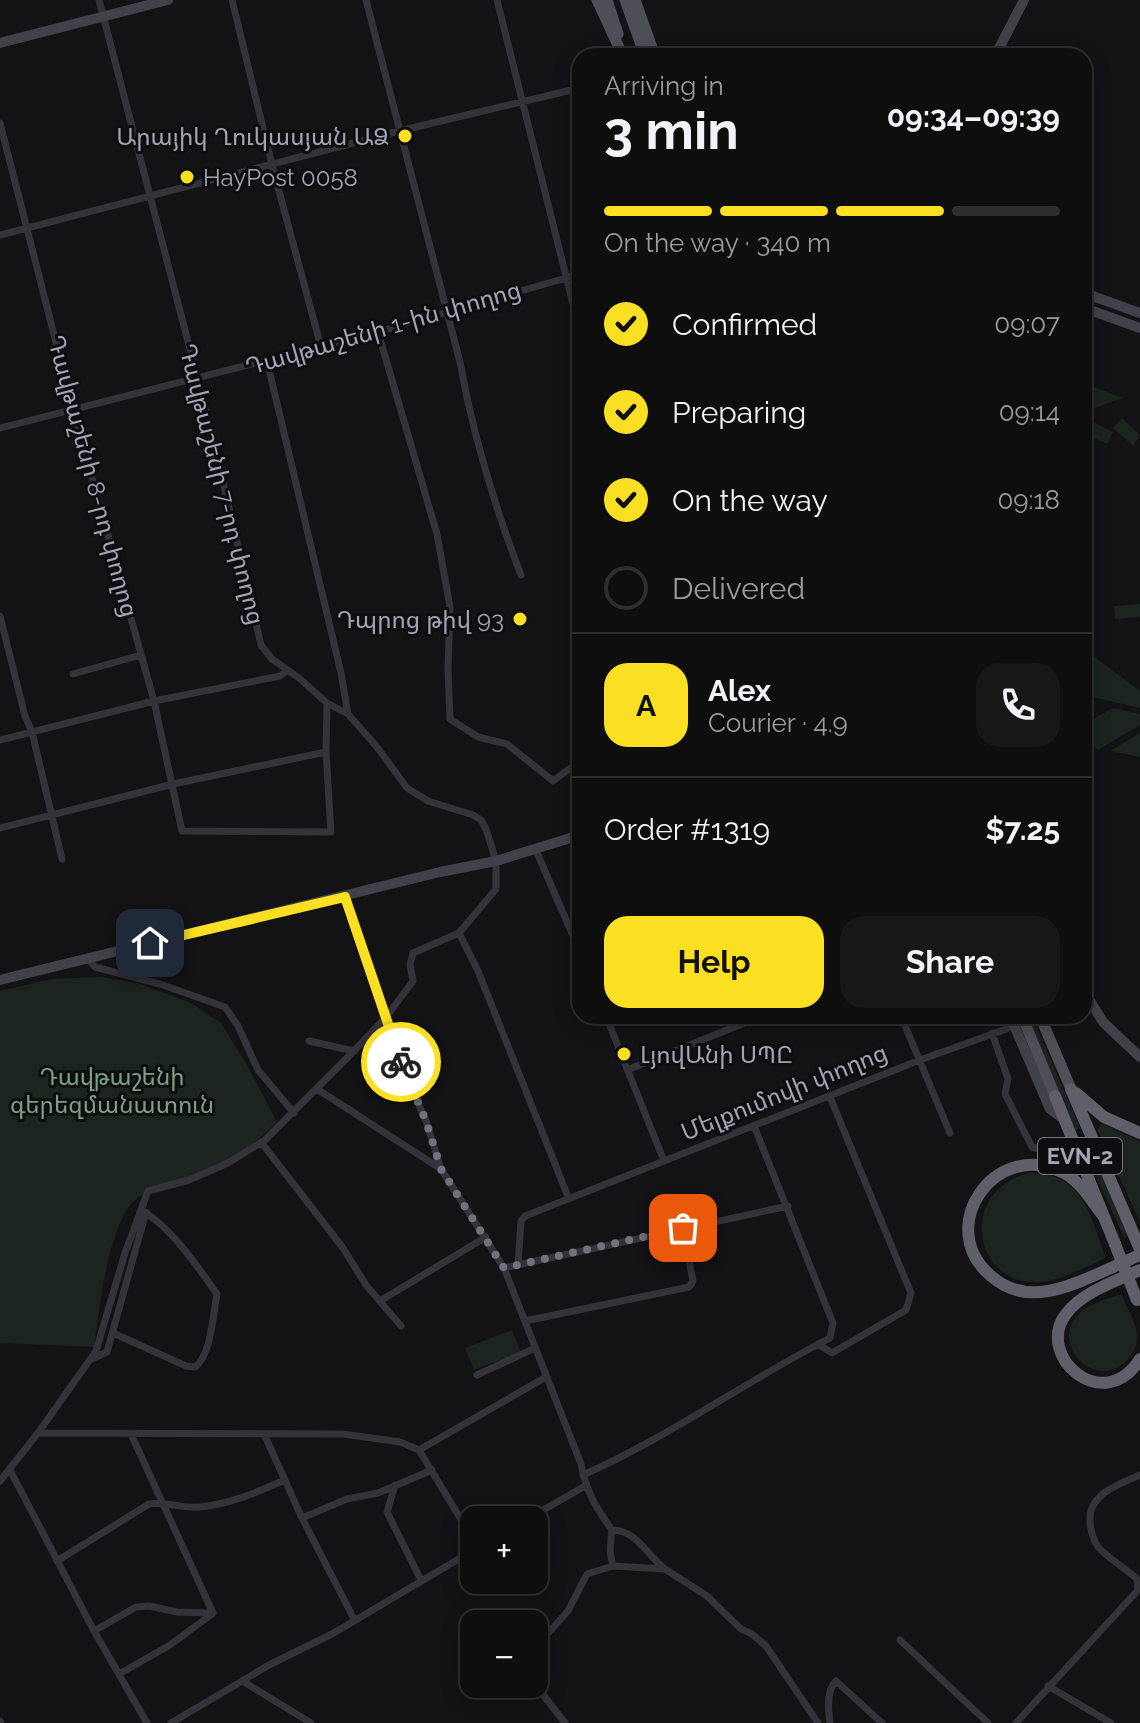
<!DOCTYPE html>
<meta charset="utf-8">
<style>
:root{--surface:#0e0e0f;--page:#171718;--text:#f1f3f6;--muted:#9b9c9e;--line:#2e2e2f;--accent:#fbdf23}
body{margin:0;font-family:Raleway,"Noto Sans Armenian",sans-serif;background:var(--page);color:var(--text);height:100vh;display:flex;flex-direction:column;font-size:30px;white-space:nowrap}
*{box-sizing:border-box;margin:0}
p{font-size:26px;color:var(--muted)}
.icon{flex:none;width:44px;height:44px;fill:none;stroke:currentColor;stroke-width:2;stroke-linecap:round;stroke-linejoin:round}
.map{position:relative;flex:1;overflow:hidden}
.details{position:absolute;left:572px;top:48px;width:520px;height:976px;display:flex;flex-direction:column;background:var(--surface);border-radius:24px;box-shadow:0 4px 20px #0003,0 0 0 2px var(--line)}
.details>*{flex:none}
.buttons{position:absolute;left:460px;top:1506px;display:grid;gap:16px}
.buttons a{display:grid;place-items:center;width:88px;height:88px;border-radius:16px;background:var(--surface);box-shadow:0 4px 20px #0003,0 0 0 2px var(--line);font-size:40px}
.pin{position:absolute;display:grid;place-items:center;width:68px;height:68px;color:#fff;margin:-34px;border-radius:16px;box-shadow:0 4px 12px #0006}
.courier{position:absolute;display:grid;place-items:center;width:80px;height:80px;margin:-40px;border:6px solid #fbdf23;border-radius:50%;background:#fff;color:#222;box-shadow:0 2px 10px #0007}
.headline em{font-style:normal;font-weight:700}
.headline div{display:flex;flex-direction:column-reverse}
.headline{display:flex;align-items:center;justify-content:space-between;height:136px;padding:0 32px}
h1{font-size:52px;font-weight:700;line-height:60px}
.bar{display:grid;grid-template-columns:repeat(4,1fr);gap:12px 8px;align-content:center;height:96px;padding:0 32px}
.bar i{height:10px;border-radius:6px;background:var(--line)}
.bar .current{background:var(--accent)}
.bar p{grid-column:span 4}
.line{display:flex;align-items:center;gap:20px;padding:0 32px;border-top:2px solid var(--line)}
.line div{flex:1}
.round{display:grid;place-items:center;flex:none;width:84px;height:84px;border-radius:24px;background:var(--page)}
ol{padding:0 32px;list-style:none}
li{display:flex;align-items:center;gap:24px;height:88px}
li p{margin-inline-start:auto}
li .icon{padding:8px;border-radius:50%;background:var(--accent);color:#111;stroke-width:4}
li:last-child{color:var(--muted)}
li i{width:44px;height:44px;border:4px solid var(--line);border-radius:50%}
.cta{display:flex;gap:16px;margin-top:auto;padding:16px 32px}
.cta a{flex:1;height:92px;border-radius:24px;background:var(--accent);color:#111;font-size:32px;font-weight:700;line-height:92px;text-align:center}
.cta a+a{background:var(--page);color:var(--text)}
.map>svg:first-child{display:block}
.green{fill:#1c241f}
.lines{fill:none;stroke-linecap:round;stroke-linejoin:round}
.street{stroke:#333339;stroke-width:7}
.secondary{stroke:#414149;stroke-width:10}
.primary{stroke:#4f4f58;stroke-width:11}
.highway{stroke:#5f5f6a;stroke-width:12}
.highway-bridge{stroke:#5f5f6a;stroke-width:12}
.done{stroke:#71727d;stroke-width:8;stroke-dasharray:0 14.4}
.route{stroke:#fbdf23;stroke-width:10}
.poi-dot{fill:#fbdf23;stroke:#0e0d0f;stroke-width:3}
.labels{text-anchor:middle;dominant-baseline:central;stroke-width:6;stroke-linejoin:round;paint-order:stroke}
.shield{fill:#0e0d0f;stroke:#767783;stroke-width:2}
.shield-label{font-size:22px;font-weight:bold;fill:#a3a5b5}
.poi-label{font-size:24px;fill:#a3a5b5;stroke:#0e0d0f;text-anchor:end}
.street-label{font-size:24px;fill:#a3a5b5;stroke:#0e0d0f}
.park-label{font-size:24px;fill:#79a184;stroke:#0e0d0f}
</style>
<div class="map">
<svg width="1140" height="1723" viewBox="0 0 1140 1723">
<rect width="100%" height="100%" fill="#131214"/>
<path class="green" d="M1084 383 1120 397 1122 398 1084 412Z
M1084 417 1113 432 1107 444 1094 438 1087 451H1084Z
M1122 418 1140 435 1133 446 1113 428Z
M1140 604V617L1115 619 1114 606Z
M1084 649 1140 691V708L1084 695Z
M1113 708 1140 714V725L1098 750 1084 738V724Z
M1140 733V757L1110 751Z
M101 977 138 983 191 1003 221 1023 247 1065 277 1122C254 1144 237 1159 207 1171 190 1177 145 1189 134 1201 108 1226 99 1311 94 1347L0 1343V991L51 979Z
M1027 1016H1032L1080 1128 1075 1131Z
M1102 1124 1140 1141V1222L1097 1129Z
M1084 1137 1128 1236 1124 1238 1079 1139Z
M1028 1173C1083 1172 1090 1215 1106 1258 1086 1266 1063 1280 1041 1282 975 1289 955 1193 1028 1173Z
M1121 1294C1126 1306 1135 1320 1137 1334 1138 1345 1133 1355 1125 1362 1093 1392 1047 1340 1081 1312 1091 1303 1107 1299 1121 1294Z
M512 1330 521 1352 474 1370 465 1348Z"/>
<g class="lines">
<path class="street" d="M232 0 272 165 321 347
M366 0 460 362C473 435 494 505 521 575
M497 0 580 332
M0 123 73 409 154 701 182 831 331 832 326 752
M0 235 399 131 580 88
M378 332 437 534 450 607 448 669 450 719 478 737 507 744 553 781 580 761
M267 361 341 673 348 714
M0 428 378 332 580 274
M0 616 25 716 32 732 62 859
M73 674 141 655
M0 740 154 701 280 676 287 671
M0 828 173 784 326 752 327 703
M535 848 580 952
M345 897 407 1078 426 1121 441 1169
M459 933 478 971 569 1199
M88 959 95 967 160 984 225 1007 238 1026 258 1070 294 1113
M606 1016 664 1161
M901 1016 950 1133
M992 1033 1008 1079 1005 1094 1032 1147 1062 1155 1078 1151
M309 1041 354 1051
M627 1070 762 1016
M317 1089 441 1169 504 1268 581 1464C586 1491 596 1508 612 1530L610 1552 613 1566 587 1574 568 1611 534 1649
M261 1142 343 1248 366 1285 401 1326
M518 1264 521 1221 525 1216 920 1060 1015 1026
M504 1268 788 1206
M380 1301 486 1237
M525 1321 689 1287 693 1281 683 1228
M113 1333 186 1366 195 1367C211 1356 213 1314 217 1294 198 1267 170 1226 141 1210
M818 1344 832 1353 906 1310 911 1293 830 1097
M92 1359 107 1352 146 1212
M477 1375 535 1348
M38 1433 343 1434 400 1442 419 1450 474 1541
M131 1434 213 1613
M264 1434 302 1518
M419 1450 546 1377
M10 1470 94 1631 147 1723
M583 1475C669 1437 746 1381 830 1338L833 1323 754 1126
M0 1481 38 1433 96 1351 125 1253 148 1191 189 1180 228 1163 265 1140 354 1051 386 1017 413 981 410 965 413 953 459 933 496 889V861L486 829 481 820 473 815 428 801 407 788 377 747 348 714 327 703 299 678 272 659 261 645 210 426 99 0
M395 1485 387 1512 421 1580
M526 1520 585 1486
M612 1530C636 1530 646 1554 664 1568
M57 1561 149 1504C167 1501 183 1509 200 1507 231 1504 257 1492 285 1480
M613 1566 665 1569 707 1596 741 1629 752 1634 766 1646 818 1723
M354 1619 302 1518 347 1499 378 1493 432 1470
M94 1631 136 1607 149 1606 177 1612 213 1613
M900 1640 988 1723
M119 1674 170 1645 212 1614
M244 1682 311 1723
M534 1683 565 1723
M1048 1686 1111 1723
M0 1721 1 1723
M171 1723 269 1665 332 1634 474 1550
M830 1723C828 1710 826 1691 836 1681L882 1723
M1016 1723 1138 1590 1137 1579C1125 1568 1109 1559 1098 1547 1093 1540 1091 1531 1090 1523 1087 1495 1118 1484 1140 1475"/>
<path class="secondary" d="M0 43 168 0
M995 56 1024 0
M1084 293 1140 313
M1084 308 1140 328
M0 980 440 872 496 861 580 835
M1084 991 1103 1022 1140 1057
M1010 1016 1050 1109 1065 1120"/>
<path class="primary" d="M597 0 623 56
M607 0 618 34
M625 0 645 56
M635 0 655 56
M1022 1016 1055 1096
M1040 1016 1071 1089"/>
<path class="highway" d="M1071 1089 1140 1249
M1076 1093 1104 1117 1140 1133
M1055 1096 1115 1244
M1104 1217C1092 1202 1080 1180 1062 1172 994 1139 934 1228 991 1276 1007 1290 1026 1295 1048 1291 1072 1288 1116 1265 1140 1255
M1140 1270C1116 1281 1082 1292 1066 1314 1034 1356 1104 1417 1140 1359"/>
<path class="highway-bridge" d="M1115 1244 1137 1300"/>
</g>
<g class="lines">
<path class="done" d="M401 1062 426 1121 441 1169 504 1268 683 1228"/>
<path class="route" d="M150 943 345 897 401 1062"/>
</g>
<g class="poi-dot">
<circle cx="405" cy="136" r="8"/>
<circle cx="187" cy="177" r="8"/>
<circle cx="520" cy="619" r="8"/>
<circle cx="624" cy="1054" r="8"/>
</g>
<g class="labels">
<rect class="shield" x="1038" y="1138" width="84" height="36" rx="6"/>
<g class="shield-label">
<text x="1080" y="1156">EVN-2</text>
</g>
<g class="poi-label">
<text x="389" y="136">Արայիկ Ղուկասյան ԱՁ</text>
<text x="203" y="177" text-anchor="start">HayPost 0058</text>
<text x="504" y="619">Դպրոց թիվ 93</text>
<text x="640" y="1054" text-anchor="start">ԼյովԱնի ՍՊԸ</text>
</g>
<g class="street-label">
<text transform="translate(383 328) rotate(-16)">Դավթաշենի 1-ին փողոց</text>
<text transform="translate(93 476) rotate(75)">Դավթաշենի 8-րդ փողոց</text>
<text transform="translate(222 484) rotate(76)">Դավթաշենի 7-րդ փողոց</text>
<text transform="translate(784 1092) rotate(-22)">Մելքումովի փողոց</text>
</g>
<g class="park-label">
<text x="112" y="1076">Դավթաշենի<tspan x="112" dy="28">գերեզմանատուն</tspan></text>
</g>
</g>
</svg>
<div class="buttons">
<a>+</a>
<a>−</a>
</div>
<div class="pin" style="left:683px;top:1228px;background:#ea580c"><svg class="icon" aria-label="bag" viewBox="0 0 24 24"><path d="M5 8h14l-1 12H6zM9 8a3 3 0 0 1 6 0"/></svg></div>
<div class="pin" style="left:150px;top:943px;background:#1f2937"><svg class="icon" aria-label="home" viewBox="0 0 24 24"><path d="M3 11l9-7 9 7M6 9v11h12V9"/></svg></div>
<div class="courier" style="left:401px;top:1062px"><svg class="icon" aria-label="bike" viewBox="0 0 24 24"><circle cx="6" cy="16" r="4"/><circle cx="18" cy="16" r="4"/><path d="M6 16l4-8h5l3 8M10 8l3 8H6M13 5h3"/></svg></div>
<section class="details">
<div class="headline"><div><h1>3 min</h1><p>Arriving in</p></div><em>09:34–09:39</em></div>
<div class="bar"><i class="current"></i><i class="current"></i><i class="current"></i><i></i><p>On the way · 340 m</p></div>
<ol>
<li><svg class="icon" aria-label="check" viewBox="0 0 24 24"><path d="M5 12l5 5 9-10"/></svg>Confirmed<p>09:07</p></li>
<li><svg class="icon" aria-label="check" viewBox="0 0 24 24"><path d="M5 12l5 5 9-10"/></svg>Preparing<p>09:14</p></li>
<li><svg class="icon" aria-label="check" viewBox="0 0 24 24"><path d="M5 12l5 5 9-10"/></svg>On the way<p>09:18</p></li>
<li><i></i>Delivered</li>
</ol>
<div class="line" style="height:144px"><b class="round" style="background:var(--accent);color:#111">A</b><div><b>Alex</b><p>Courier · 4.9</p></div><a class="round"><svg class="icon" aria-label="phone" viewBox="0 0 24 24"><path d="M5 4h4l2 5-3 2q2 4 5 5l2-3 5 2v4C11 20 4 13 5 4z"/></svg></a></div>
<div class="line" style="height:104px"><div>Order #1319</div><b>$7.25</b></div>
<div class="cta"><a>Help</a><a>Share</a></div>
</section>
</div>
